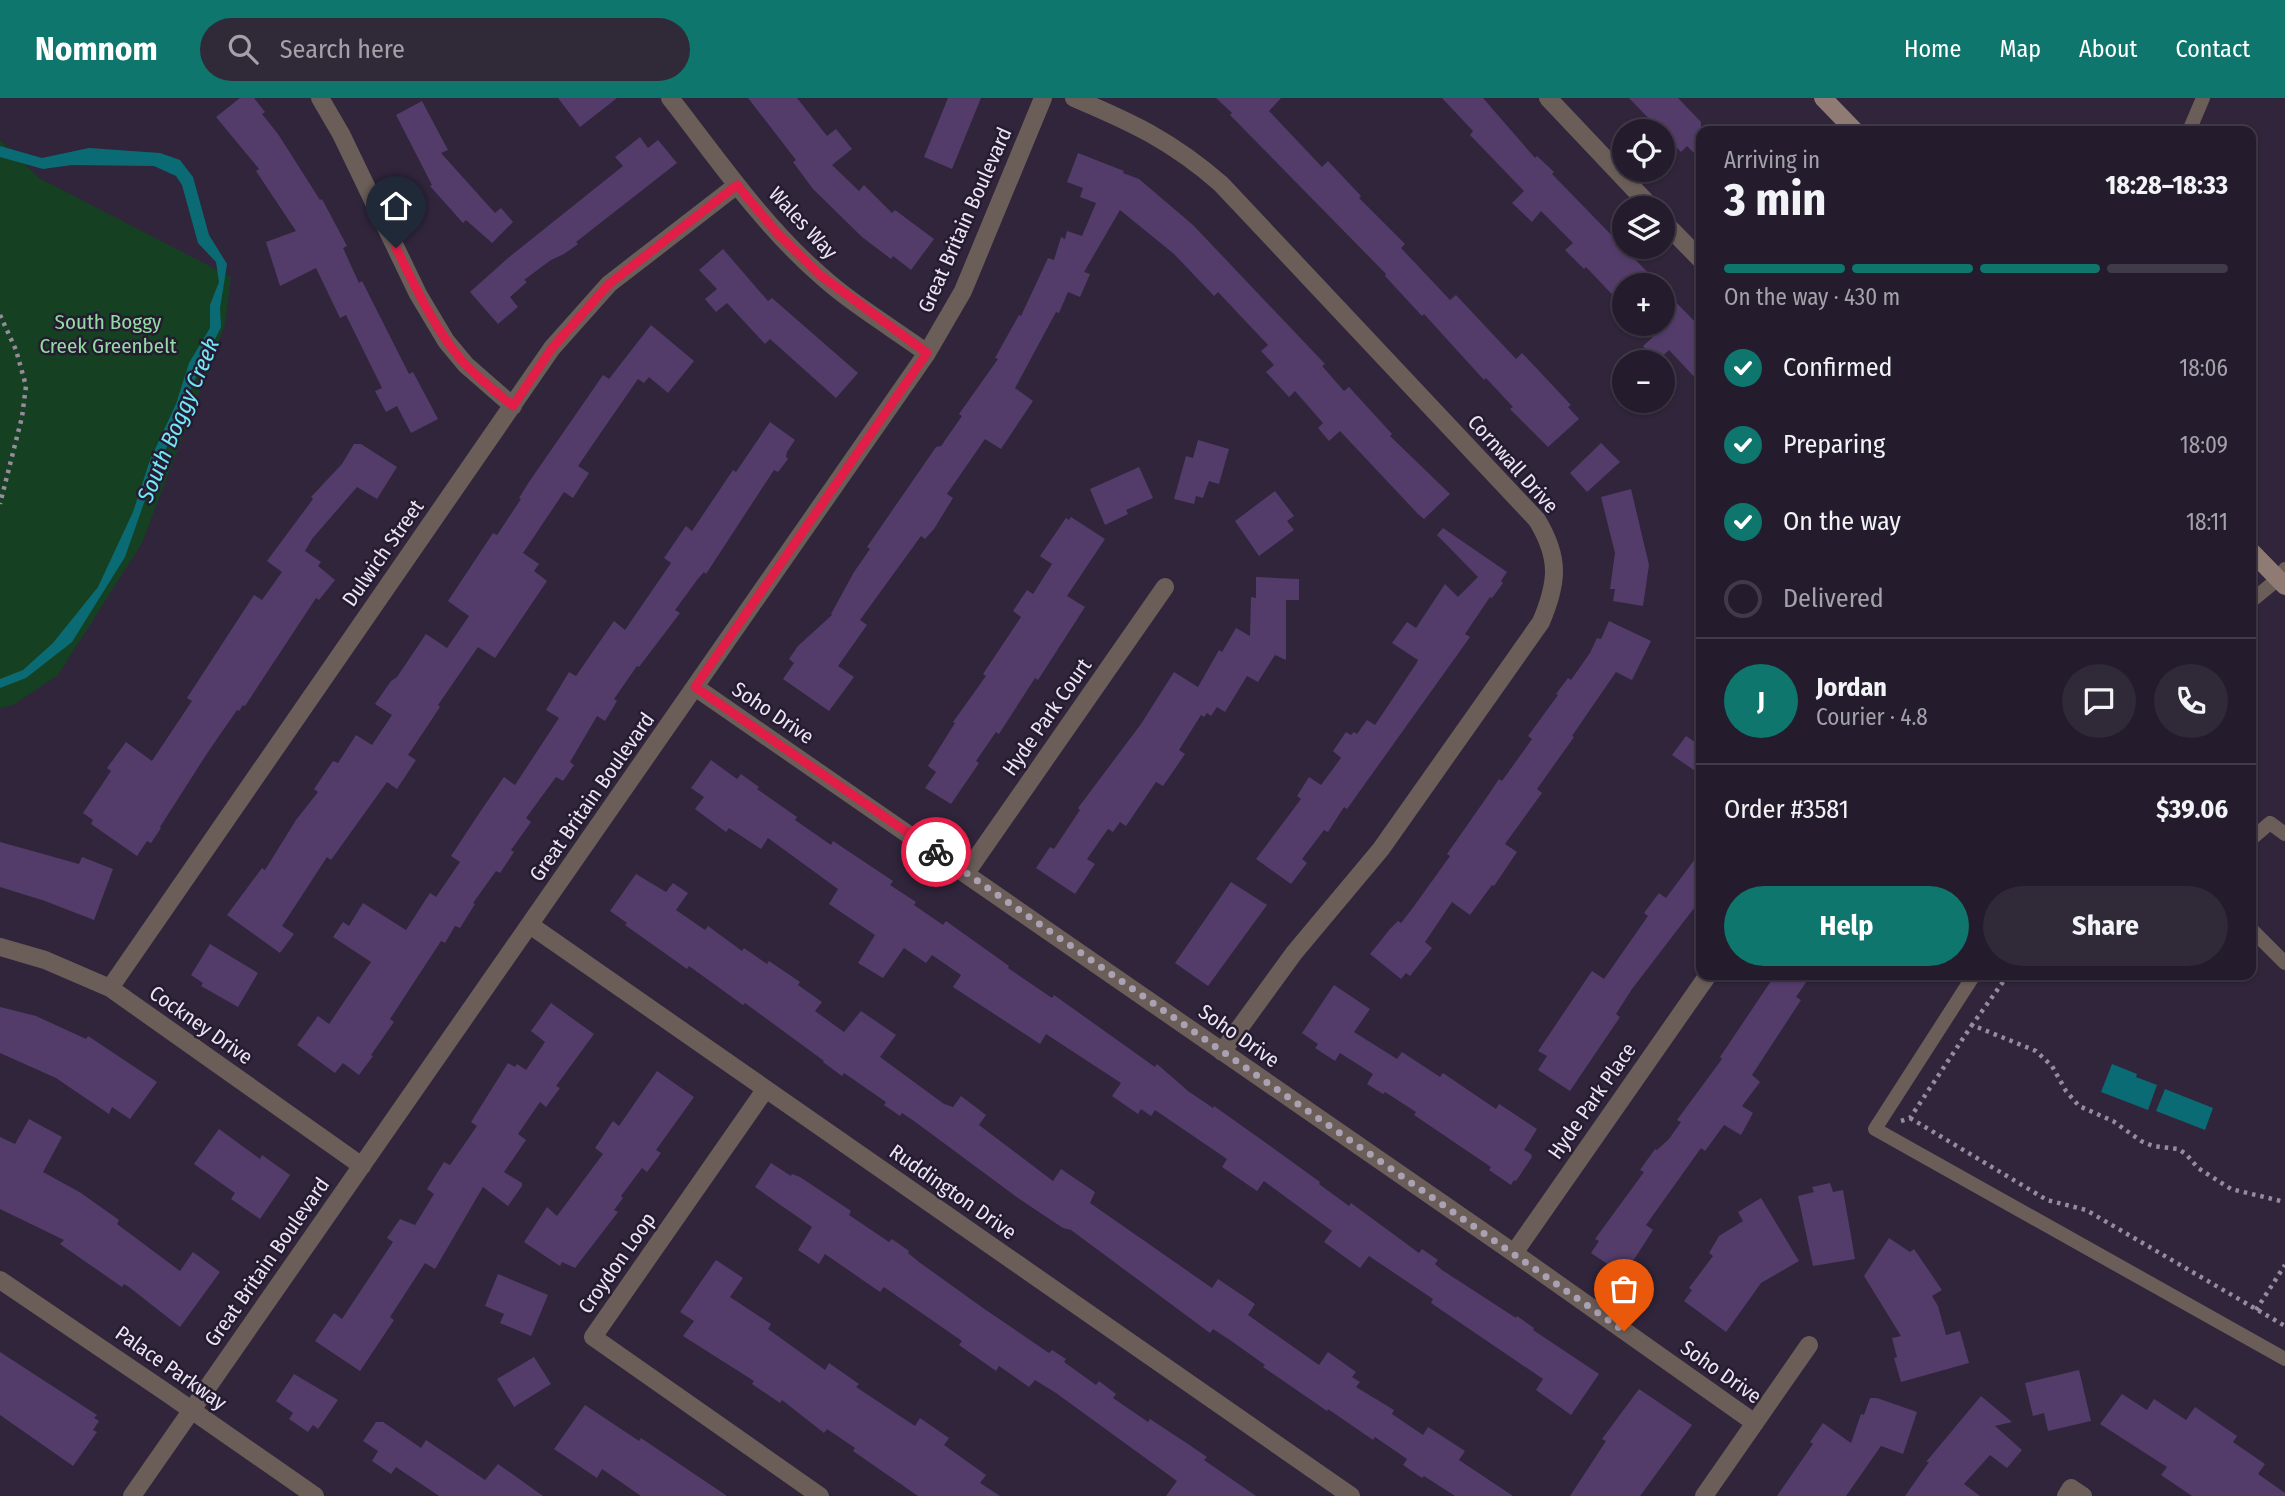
<!DOCTYPE html>
<meta charset="utf-8">
<style>
:root{--surface:#241c2c;--page:#302938;--text:#f1f3f6;--muted:#a3a1a9;--line:#413a48;--accent:#0f766e}
body{margin:0;font-family:"Fira Sans Condensed",sans-serif;background:var(--page);color:var(--text);height:100vh;display:flex;flex-direction:column;font-size:26px;white-space:nowrap}
*{box-sizing:border-box;margin:0}
p{font-size:23px;color:var(--muted)}
.icon{flex:none;width:38px;height:38px;fill:none;stroke:currentColor;stroke-width:2;stroke-linecap:round;stroke-linejoin:round}
.map{position:relative;flex:1;overflow:hidden}
.drawer{position:absolute;left:1696px;top:28px;width:560px;height:854px;display:flex;flex-direction:column;background:var(--surface);border-radius:14px;box-shadow:0 2px 5px #0004,0 0 0 2px var(--line)}
.drawer>*{flex:none}
.buttons{position:absolute;left:1612px;top:21px;display:grid;gap:14px}
.buttons a{display:grid;place-items:center;width:63px;height:63px;border-radius:50%;background:var(--surface);box-shadow:0 2px 5px #0004,0 0 0 2px var(--line);font-size:35px}
.pin{position:absolute;display:grid;place-items:center;width:60px;height:60px;color:#fff;margin:-72px -30px;border-radius:50% 50% 50% 0;rotate:-45deg;box-shadow:0 0 7px #0007}
.pin .icon{rotate:45deg}
.courier{position:absolute;display:grid;place-items:center;width:70px;height:70px;margin:-35px;border:5px solid #e11d48;border-radius:50%;background:#fff;color:#222;box-shadow:0 2px 9px #0007}
.summary em{font-style:normal;font-weight:700}
.summary div{display:flex;flex-direction:column-reverse}
.summary{display:flex;align-items:center;justify-content:space-between;height:119px;padding:0 28px}
h1{font-size:46px;font-weight:700;line-height:52px}
.bar{display:grid;grid-template-columns:repeat(4,1fr);gap:10px 7px;align-content:center;height:84px;padding:0 28px}
.bar i{height:9px;border-radius:5px;background:var(--line)}
.bar .active{background:var(--accent)}
.bar p{grid-column:span 4}
.line{display:flex;align-items:center;gap:18px;padding:0 28px;border-top:2px solid var(--line)}
.line div{flex:1}
.round{display:grid;place-items:center;flex:none;width:74px;height:74px;border-radius:37px;background:var(--page)}
ol{padding:0 28px;list-style:none}
li{display:flex;align-items:center;gap:21px;height:77px}
li p{margin-inline-start:auto}
li .icon{padding:7px;border-radius:50%;background:var(--accent);color:#fff;stroke-width:4}
li:last-child{color:var(--muted)}
li i{width:38px;height:38px;border:4px solid var(--line);border-radius:50%}
.cta{display:flex;gap:14px;margin-top:auto;padding:14px 28px}
.cta a{flex:1;height:80px;border-radius:42px;background:var(--accent);color:#fff;font-size:28px;font-weight:700;line-height:80px;text-align:center}
.cta a+a{background:var(--page);color:var(--text)}
header{display:flex;align-items:center;gap:42px;box-sizing:border-box;height:98px;padding:0 35px;background:var(--accent);color:#fff}
header strong{font-size:33px}
nav{display:flex;gap:38px;margin-inline-start:auto;font-size:24px}
.search{width:490px;height:63px;background:var(--page);display:flex;align-items:center;gap:18px;box-sizing:border-box;padding:0 24px;border-radius:38px;color:var(--muted);font-size:26px}
.map>svg:first-child{display:block}
.green{fill:#164022}
.water{fill:#0a6b75}
.building{fill:#533c6a}
.lines{fill:none;stroke-linecap:round;stroke-linejoin:round}
.path{stroke:#958c9f;stroke-width:4.5;stroke-dasharray:3.5 5;stroke-linecap:butt}
.service{stroke:#6b5e59;stroke-width:14}
.minor{stroke:#6b5e59;stroke-width:18}
.tertiary{stroke:#6b5e59;stroke-width:18}
.secondary{stroke:#8f7b73;stroke-width:18}
.done{stroke:#aaa2b3;stroke-width:7;stroke-dasharray:0 12.6}
.route{stroke:#e11d48;stroke-width:9}
.labels{text-anchor:middle;dominant-baseline:central;stroke-width:5;stroke-linejoin:round;paint-order:stroke}
.street-label{font-size:21px;fill:#ece5f4;stroke:#261c31}
.park-label{font-size:21px;fill:#92dca2;stroke:#261c31}
.water-label{font-size:23px;font-style:italic;fill:#6fe9f8;stroke:#261c31}
</style>
<header>
<strong>Nomnom</strong>
<div class="search"><svg class="icon" aria-label="search" viewBox="0 0 24 24"><circle cx="10" cy="10" r="6"/><path d="M15 15l6 6"/></svg>Search here</div>
<nav><a>Home</a><a>Map</a><a>About</a><a>Contact</a></nav>
</header>
<div class="map">
<svg width="2285" height="1398" viewBox="0 0 2285 1398">
<rect width="100%" height="100%" fill="#30253b"/>
<path class="green" d="M0 42 39 80 231 179 225 227 142 445 58 577 13 607 0 610Z"/>
<path class="water" d="M0 48 42 60 89 50 160 55 180 62 193 79 209 137 227 166 220 210 221 229 194 283 174 335 157 368 125 459 72 544 26 580 0 590V581L23 572 53 545 98 489 133 414 150 362 176 306 189 265 210 230V207L219 184 216 164 198 145 182 87 176 78 154 68 72 67 43 71 0 59Z
M2112 966 2137 976 2136 979 2157 987 2148 1012 2101 994Z
M2165 991 2213 1010 2205 1032 2156 1013Z"/>
<path class="building" d="M240 0H254L265 14 262 16 278 36 320 102 322 101 347 148 343 150 359 185 362 183 409 276 413 274 438 321 411 335 397 308 386 314 375 293 382 290 346 217 340 220 316 170 280 188 266 144 296 133 256 73 259 71 216 19Z
M558 0H617L580 29Z
M748 0H797L827 38 836 31 852 51 832 67 859 93 864 87 892 115 895 112 934 141 911 172 893 158 891 161 862 139 813 91 793 64 796 62Z
M948 0H981L952 71 924 59Z
M1216 0H1281L1269 13 1322 69 1328 63 1361 98 1359 100 1405 146 1401 150 1450 202 1456 197 1516 261 1522 255 1571 307 1568 309 1579 321 1548 349 1510 311 1513 309 1486 280 1484 282 1424 216 1422 218 1385 178 1386 176 1230 17 1232 15Z
M1442 0H1483L1535 60 1537 58 1554 74 1552 76 1660 187H1624V209L1586 169 1584 171 1565 152 1573 145 1541 113 1532 124 1512 105 1524 93 1470 37 1473 33Z
M1629 0H1678L1701 24V62L1687 48 1681 54Z
M422 3 448 52 441 55 495 115 501 110 513 124 492 145 466 122 463 125 430 88 432 87 396 17Z
M640 39 648 50 658 42 677 65 576 144 578 146 564 156 551 162 524 182 527 184 510 199 518 209 498 226 470 194 508 160 623 68 615 59Z
M1078 55 1124 73 1123 75 1139 81 1193 127 1325 266 1322 268 1344 293 1349 289 1392 336 1390 338 1450 396 1424 421 1418 416 1340 333 1329 343 1318 330 1323 325 1295 293 1289 299 1266 274 1274 267 1261 253 1268 247 1218 194 1214 198 1174 156 1120 112 1084 174 1090 176 1080 199 1068 194 1059 215 1056 214 1015 290 1033 303 1001 351 985 341 947 396 953 400 934 431 925 441 921 438 860 522 867 527 838 568 854 579 829 613 783 581 794 565 789 561 798 548 832 517 831 516 854 474 870 451 867 449 936 349 941 348 962 318 959 316 998 261 995 260 1019 217 1021 218 1048 160 1054 162 1061 139 1065 141 1067 133 1082 138 1096 105 1080 99 1083 90 1067 84Z
M723 151 768 203 772 200 858 275 836 300 770 241 765 246 727 205 716 214 705 201 717 191 699 172Z
M1662 190 1701 230V286L1669 252 1657 263 1643 248 1653 239 1640 226H1662Z
M651 227 694 263 668 295 649 279 644 285 638 281 604 330 578 368 589 375 573 400 564 394 523 455 539 466 534 473 547 483 495 560 478 549 438 607 440 609 408 657 416 662 397 691 387 684 331 762 327 759 282 828 294 836 280 855 227 817 262 770 265 772 296 722 318 694 314 691 333 663 338 665 356 637 372 647 392 617 375 606 391 583 397 579 426 536 447 550 469 518 448 503 493 435 497 437 521 401 519 400 529 384 603 277 609 281Z
M770 324 795 342 787 354 786 359 788 361 778 374 774 372 706 476 704 474 697 482 675 512 680 515 639 569 637 568 614 601 617 603 605 623 597 618 570 664 574 667 563 683 556 679 526 720 531 724 511 752 514 754 500 775 496 773 473 805 475 806 460 830 455 828 445 845 441 843 390 921 394 924 371 957 373 958 359 977 343 965 335 975 297 947 318 918 329 926 371 864 333 839 343 824 349 828 363 805 406 832 430 795 436 799 460 764 451 758 480 714 504 679 515 687 559 620 546 612 569 574 576 578 614 523 625 532 671 465 664 460 686 428 692 433 733 372 736 374Z
M1198 342 1229 351 1219 386 1209 383 1203 400 1196 398 1194 406 1174 401 1186 358 1193 360Z
M1601 345 1620 364 1587 394 1570 375Z
M354 346H361L397 369 377 401 357 389 312 441 305 453 321 464 318 468 335 482 319 502 316 500 245 608 243 607 239 613 237 612 208 654 160 729 161 730 151 745 147 743 137 758 91 726 93 722 83 715 111 673 107 670 126 644 152 663 192 603 187 600 254 497 262 502 282 474 267 463 313 401 311 399 342 366Z
M1139 369 1153 400 1126 412 1128 416 1105 427 1090 391Z
M1631 391 1649 467 1643 508 1613 503 1615 491H1610L1615 455 1601 399Z
M1275 393 1294 418 1287 423 1294 432 1259 458 1235 423Z
M1071 419 1105 441 1067 498 1085 509 1038 582 1035 580 999 636 996 634 976 663 979 665 951 706 925 690 936 674 928 668 955 625 953 624 986 578 983 576 1021 519 1013 513 1027 492 1033 496 1052 466 1040 458 1066 420 1069 422Z
M1443 430 1507 474 1501 483 1503 485 1492 500 1490 499 1465 536 1470 539 1347 711 1344 709 1328 734 1324 732 1302 761 1307 765 1291 786 1256 761 1301 701 1297 698 1309 679 1321 687 1341 660 1333 653 1346 634 1351 637 1354 634 1357 636 1367 622 1375 627 1416 566 1418 562 1392 545 1407 524 1416 530 1445 486 1458 499 1478 479 1437 437Z
M1256 479 1299 481V502H1286V562L1275 557 1258 584 1247 578 1225 614 1217 609 1211 618 1207 615 1204 619 1201 617 1179 652 1185 656 1163 688 1156 684 1126 728 1120 724 1113 734 1108 731 1087 761 1095 766 1075 796 1036 770 1050 749 1054 751 1080 712 1078 710 1141 626 1174 574 1198 589 1219 552 1222 554 1236 530 1250 538 1251 499 1256 500Z
M1609 523 1651 543 1632 582 1616 574 1572 638 1574 639 1537 691 1542 695 1505 746 1517 754 1494 788 1492 787 1470 817 1452 804 1425 844 1432 850 1410 878 1406 875 1401 881 1370 856 1390 831 1398 823 1401 825 1412 811 1450 758 1447 756 1489 696 1499 681 1502 683 1532 641 1528 638 1558 597 1556 596 1568 580 1571 582 1590 555 1597 540 1601 541Z
M1686 638 1701 648V677L1672 657Z
M711 662 737 681 741 676 759 689 757 691 797 719 795 722 831 747 833 743 893 783 890 787 916 804 914 807 943 827 946 823 1009 868 1008 870 1027 883 1052 900 1054 897 1155 969 1157 966 1188 993 1213 1010 1214 1008 1273 1050 1320 1084 1319 1086 1349 1108 1351 1105 1419 1155 1422 1151 1438 1162 1435 1166 1442 1172 1516 1220 1517 1218 1534 1230 1533 1232 1599 1276 1571 1317 1536 1292 1543 1281 1431 1205 1433 1201 1369 1158 1360 1170 1324 1144 1332 1133 1264 1083 1257 1093 1222 1069 1227 1061 1155 1012 1151 1018 1141 1011 1138 1016 1112 998 1121 985 1046 936 1040 946 953 889 961 877 932 857 926 865 904 850 883 880 858 865 875 837 829 806 838 791 768 740 761 751 729 730 726 734 695 711 704 699 691 690Z
M0 744 79 766 82 759 113 771 94 822 45 803 0 789Z
M1701 753V801L1632 891 1616 916 1620 919 1570 993 1538 972 1547 958 1538 953 1592 873 1604 881 1648 818 1644 815 1659 795 1666 800Z
M636 776 666 794 673 785 688 795 676 812 705 832 708 828 742 853 744 850 767 866 769 863 800 884 798 887 822 904 815 913 844 934 861 913 896 937 880 959 944 1006 953 1009 961 998 986 1017 979 1027 1053 1083 1061 1071 1095 1094 1090 1105 1212 1190 1218 1181 1255 1206 1248 1217 1319 1267 1328 1254 1356 1274 1352 1279 1360 1284 1356 1289 1394 1312 1392 1316 1423 1337 1428 1329 1465 1353 1459 1362 1513 1398H1455L1424 1378 1422 1380 1403 1367 1407 1361 1375 1339 1373 1342 1328 1311 1327 1313 1263 1269 1265 1267 1230 1242 1213 1231 1210 1235 1071 1132 1063 1130 1018 1100 914 1023 902 1015 900 1018 884 1007 886 1004 844 975 842 978 823 964 824 963 745 905 743 907 689 868 687 871 625 827 627 825 610 813Z
M1231 784 1267 807 1208 888 1175 865Z
M210 846 258 875 238 909 201 888 203 885 191 877Z
M1775 877H1811L1796 899 1801 902 1752 977 1760 984 1742 1008 1753 1015 1741 1037 1724 1027 1705 1053 1701 1050 1646 1127 1653 1132 1624 1177 1591 1155 1599 1143 1595 1141 1644 1074 1640 1072 1655 1051 1657 1052 1669 1041 1681 1024 1677 1022 1722 961 1720 959Z
M1334 887 1370 911 1354 934 1397 961 1402 954 1440 979 1443 975 1496 1011 1499 1006 1537 1031 1524 1052 1531 1056 1532 1059 1516 1083 1514 1082 1511 1087 1489 1072 1491 1069 1414 1017 1416 1014 1385 994 1383 996 1367 986 1373 976 1340 955 1335 963 1315 950 1318 946 1302 935Z
M551 905 594 936 556 988 560 990 546 1009 540 1004 518 1036 526 1042 504 1074 522 1085V1088L508 1108 483 1089 435 1171 425 1165 390 1219 394 1222 360 1273 315 1243 334 1215 342 1221 393 1144 387 1140 400 1121 415 1127 434 1096 427 1091 444 1064 450 1067 477 1028 471 1024 508 965 515 969 517 966 526 972 545 944 531 933Z
M0 909 36 918 86 941 88 938 157 984 130 1021 112 1009 109 1016 56 980 0 955Z
M657 973 694 999 656 1052 661 1055 647 1074 642 1070 621 1098 623 1100 614 1112 618 1114 575 1170 562 1164 560 1168 524 1144 547 1109 557 1118 603 1056 595 1050 613 1023 619 1028Z
M29 1021 62 1039 43 1074 81 1095 119 1122 117 1126 180 1173 193 1154 220 1174 180 1229 129 1189 124 1186 122 1189 60 1146 64 1142 0 1111V1039L15 1046Z
M219 1031 260 1061 262 1057 290 1077 260 1121 231 1101 235 1095 194 1066Z
M771 1065 791 1078 792 1076 800 1079 851 1113 849 1117 889 1144 892 1141 909 1153 908 1155 919 1164 983 1210 1049 1255 1052 1252 1066 1261 1064 1264 1096 1287 1099 1283 1116 1296 1113 1300 1148 1324 1150 1321 1188 1346 1207 1359 1204 1362 1256 1398H1166L1177 1383 1056 1295 1035 1282 1029 1289 999 1268 996 1273 959 1247 962 1243 884 1189 880 1194 825 1156 819 1166 798 1152 812 1129 755 1089Z
M1830 1085 1833 1094 1843 1092 1855 1161 1813 1168 1798 1098 1814 1094 1812 1089Z
M1761 1100 1799 1163 1761 1185 1726 1234 1684 1203 1692 1192 1689 1190 1713 1158 1709 1155 1719 1138 1743 1123 1738 1114Z
M1889 1140 1910 1154 1914 1151 1942 1192 1932 1198 1938 1208 1946 1237 1960 1233 1969 1265 1901 1284 1894 1260 1897 1259 1892 1240 1901 1238 1864 1178Z
M716 1162 743 1180 730 1199 771 1226 768 1231 825 1272 829 1265 859 1286 856 1289 915 1328 920 1320 949 1340 944 1347 986 1377 980 1385 1000 1398H918L853 1353 855 1350 827 1331 824 1335 782 1302 780 1305 752 1286 754 1283 683 1238 694 1223 680 1214Z
M498 1176 548 1197 531 1238 500 1225 504 1216 485 1208Z
M0 1254 97 1317 94 1320 99 1323 93 1332 97 1334 73 1368 0 1317Z
M534 1259 551 1286 514 1309 497 1281Z
M2079 1272 2091 1323 2048 1333 2044 1315 2033 1318 2025 1285Z
M294 1276 338 1302 318 1331 313 1327 308 1334 289 1321 293 1315 276 1303Z
M1639 1291 1692 1327 1640 1398H1570L1606 1343 1602 1341Z
M2122 1296 2147 1312 2154 1301 2186 1322 2195 1309 2237 1338 2233 1344 2265 1366 2258 1376 2285 1395V1398H2192L2161 1377 2167 1369 2100 1326Z
M1981 1298 2012 1324 1995 1328 2022 1352 2007 1370 1990 1357 1964 1386 1980 1398H1905L1929 1364H1926Z
M1870 1300H1877L1917 1314 1903 1356 1881 1348 1846 1398H1777L1813 1346 1810 1344 1823 1325 1851 1345 1861 1316 1864 1317Z
M585 1307 639 1343 641 1340 727 1398H641L602 1371 597 1380 554 1351Z
M376 1324H383L421 1350 426 1342 485 1382 498 1366 543 1398H439L396 1369 391 1376 372 1363 378 1353 363 1343Z"/>
<g class="lines">
<path class="path" d="M0 217 16 252 26 288 22 319 0 406
M2008 877 1972 927 2036 953 2052 968 2066 993 2079 1008 2113 1023 2141 1043 2153 1048 2178 1051 2186 1056 2198 1070 2231 1091 2285 1104
M1910 1020 2047 1102 2086 1112 2285 1228
M1901 1023 1910 1020 1972 927
M2256 1212 2285 1167"/>
<path class="service" d="M2189 33 2203 0
M2250 504 2278 481 2285 471
M2250 742 2270 725 2285 736
M2250 830 2285 865
M1974 877 1875 1031 2285 1261"/>
<path class="minor" d="M320 0 341 36 418 196 446 243 466 267 513 308
M670 0C717 60 761 125 819 176 852 206 891 229 927 255
M1074 0C1133 25 1172 43 1221 86L1537 422C1560 460 1558 484 1541 524L1381 751 1294 855 1222 954
M1548 0 1652 110
M1662 122 1701 162
M695 589 1514 1155 1755 1325
M966 775 1165 489
M530 827 1351 1398
M0 849 45 862 110 890 362 1068
M110 890 552 250 609 186 737 87
M765 992 593 1239 820 1398
M1514 1155 1708 877
M132 1398 927 255 963 193 1043 0
M1704 1398 1809 1247
M2066 1398 2071 1390 2083 1398"/>
<path class="tertiary" d="M0 1182 167 1295 315 1398"/>
<path class="secondary" d="M1823 0 1855 33
M2250 452 2285 488"/>
</g>
<g class="lines">
<path class="done" d="M936 754 1624 1233"/>
<path class="route" d="M396 150C416 190 434 230 463 264 478 280 496 294 513 308L552 250 609 186 737 87 777 135 820 177 927 255 695 589 936 754"/>
</g>
<g class="labels">
<g class="street-label">
<text transform="translate(965 122) rotate(-66)">Great Britain Boulevard</text>
<text transform="translate(803 125) rotate(47)">Wales Way</text>
<text transform="translate(1513 366) rotate(48)">Cornwall Drive</text>
<text transform="translate(383 455) rotate(-55)">Dulwich Street</text>
<text transform="translate(773 615) rotate(34)">Soho Drive</text>
<text transform="translate(1047 619) rotate(-55)">Hyde Park Court</text>
<text transform="translate(592 699) rotate(-55)">Great Britain Boulevard</text>
<text transform="translate(201 927) rotate(35)">Cockney Drive</text>
<text transform="translate(1239 938) rotate(35)">Soho Drive</text>
<text transform="translate(1592 1003) rotate(-55)">Hyde Park Place</text>
<text transform="translate(953 1094) rotate(35)">Ruddington Drive</text>
<text transform="translate(267 1164) rotate(-55)">Great Britain Boulevard</text>
<text transform="translate(617 1165) rotate(-55)">Croydon Loop</text>
<text transform="translate(171 1270) rotate(35)">Palace Parkway</text>
<text transform="translate(1721 1274) rotate(35)">Soho Drive</text>
</g>
<g class="park-label">
<text x="108" y="224">South Boggy<tspan x="108" dy="24">Creek Greenbelt</tspan></text>
</g>
<g class="water-label">
<text transform="translate(178 322) rotate(-67)">South Boggy Creek</text>
</g>
</g>
</svg>
<div class="buttons">
<a><svg class="icon" aria-label="locate" viewBox="0 0 24 24"><circle cx="12" cy="12" r="6"/><path d="M12 2v4M12 18v4M2 12h4M18 12h4"/></svg></a>
<a><svg class="icon" aria-label="layers" viewBox="0 0 24 24"><path d="M12 4l9 5-9 5-9-5zM3 14l9 5 9-5"/></svg></a>
<a>+</a>
<a>−</a>
</div>
<div class="pin" style="left:1624px;top:1233px;background:#ea580c"><svg class="icon" aria-label="bag" viewBox="0 0 24 24"><path d="M5 8h14l-1 12H6zM9 8a3 3 0 0 1 6 0"/></svg></div>
<div class="pin" style="left:396px;top:150px;background:#1f2937"><svg class="icon" aria-label="home" viewBox="0 0 24 24"><path d="M3 11l9-7 9 7M6 9v11h12V9"/></svg></div>
<div class="courier" style="left:936px;top:754px"><svg class="icon" aria-label="bike" viewBox="0 0 24 24"><circle cx="6" cy="16" r="4"/><circle cx="18" cy="16" r="4"/><path d="M6 16l4-8h5l3 8M10 8l3 8H6M13 5h3"/></svg></div>
<section class="drawer">
<div class="summary"><div><h1>3 min</h1><p>Arriving in</p></div><em>18:28–18:33</em></div>
<div class="bar"><i class="active"></i><i class="active"></i><i class="active"></i><i></i><p>On the way · 430 m</p></div>
<ol>
<li><svg class="icon" aria-label="check" viewBox="0 0 24 24"><path d="M5 12l5 5 9-10"/></svg>Confirmed<p>18:06</p></li>
<li><svg class="icon" aria-label="check" viewBox="0 0 24 24"><path d="M5 12l5 5 9-10"/></svg>Preparing<p>18:09</p></li>
<li><svg class="icon" aria-label="check" viewBox="0 0 24 24"><path d="M5 12l5 5 9-10"/></svg>On the way<p>18:11</p></li>
<li><i></i>Delivered</li>
</ol>
<div class="line" style="height:126px"><b class="round" style="background:var(--accent);color:#fff">J</b><div><b>Jordan</b><p>Courier · 4.8</p></div><a class="round"><svg class="icon" aria-label="chat" viewBox="0 0 24 24"><path d="M4 5h16v11H9l-5 4z"/></svg></a><a class="round"><svg class="icon" aria-label="phone" viewBox="0 0 24 24"><path d="M5 4h4l2 5-3 2q2 4 5 5l2-3 5 2v4C11 20 4 13 5 4z"/></svg></a></div>
<div class="line" style="height:91px"><div>Order #3581</div><b>$39.06</b></div>
<div class="cta"><a>Help</a><a>Share</a></div>
</section>
</div>
